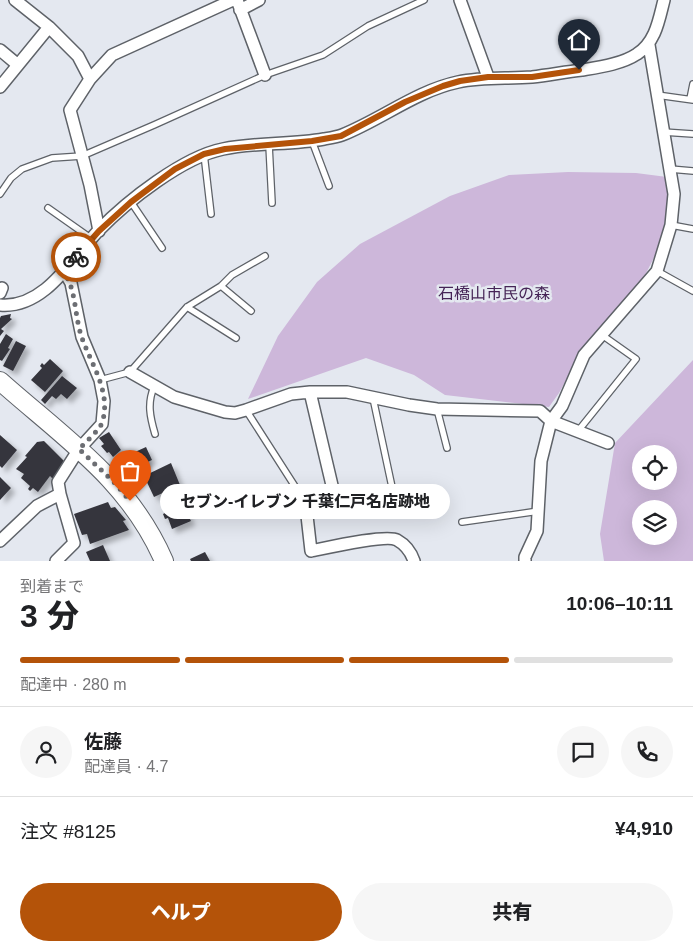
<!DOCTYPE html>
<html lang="ja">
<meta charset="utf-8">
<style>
:root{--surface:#fff;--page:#f6f6f6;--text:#202124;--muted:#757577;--line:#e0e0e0;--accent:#b45309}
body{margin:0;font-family:Arial,"Noto Sans JP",sans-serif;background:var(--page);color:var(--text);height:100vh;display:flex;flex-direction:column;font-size:19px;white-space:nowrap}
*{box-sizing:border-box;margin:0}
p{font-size:16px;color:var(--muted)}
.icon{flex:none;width:28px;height:28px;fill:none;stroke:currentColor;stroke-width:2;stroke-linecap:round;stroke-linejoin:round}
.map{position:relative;height:561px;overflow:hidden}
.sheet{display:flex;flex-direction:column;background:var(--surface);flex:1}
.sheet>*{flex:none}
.fabs{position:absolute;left:632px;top:445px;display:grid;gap:10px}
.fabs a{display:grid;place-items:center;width:45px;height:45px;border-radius:50%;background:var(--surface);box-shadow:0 5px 20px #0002;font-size:25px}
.pin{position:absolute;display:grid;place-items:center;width:42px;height:42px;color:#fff;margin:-51px -21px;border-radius:50% 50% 50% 0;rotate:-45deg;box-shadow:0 0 5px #0007}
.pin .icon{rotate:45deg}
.courier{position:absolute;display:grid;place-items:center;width:50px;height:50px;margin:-25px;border:4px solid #b45309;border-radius:50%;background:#fff;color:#222;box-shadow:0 1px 6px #0007}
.bubble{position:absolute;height:35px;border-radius:18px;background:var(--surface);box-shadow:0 5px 20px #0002;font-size:16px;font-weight:800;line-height:35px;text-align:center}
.headline em{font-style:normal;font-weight:800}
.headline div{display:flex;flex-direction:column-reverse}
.headline{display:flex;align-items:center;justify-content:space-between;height:85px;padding:0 20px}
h1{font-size:32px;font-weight:800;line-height:38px}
.bar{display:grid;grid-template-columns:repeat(4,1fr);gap:8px 5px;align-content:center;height:60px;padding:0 20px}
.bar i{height:6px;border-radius:4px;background:var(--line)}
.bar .selected{background:var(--accent)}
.bar p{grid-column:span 4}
.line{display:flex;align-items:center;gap:12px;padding:0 20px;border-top:1px solid var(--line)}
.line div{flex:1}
.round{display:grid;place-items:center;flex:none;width:52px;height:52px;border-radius:26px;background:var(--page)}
.primary-button{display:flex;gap:10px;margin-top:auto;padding:10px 20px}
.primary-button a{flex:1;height:58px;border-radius:30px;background:var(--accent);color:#fff;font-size:20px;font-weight:800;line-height:58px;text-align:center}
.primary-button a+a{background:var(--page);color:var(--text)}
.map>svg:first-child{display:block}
.green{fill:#cdb7da;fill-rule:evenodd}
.building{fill:#36363d;filter:url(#shadow)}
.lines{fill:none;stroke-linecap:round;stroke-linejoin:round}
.service-casing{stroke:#5e6268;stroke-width:8}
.minor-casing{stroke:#5e6268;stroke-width:14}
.primary-casing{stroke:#5e6268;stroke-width:20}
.service{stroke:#fff;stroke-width:5.5}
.minor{stroke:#fff;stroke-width:11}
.primary{stroke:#fff;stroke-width:18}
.done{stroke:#6c6e73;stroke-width:5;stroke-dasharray:0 9}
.route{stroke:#b45309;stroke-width:6}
.labels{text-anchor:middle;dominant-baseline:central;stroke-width:5;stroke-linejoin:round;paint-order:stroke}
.park-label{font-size:16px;fill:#452456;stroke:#e4e8f0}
</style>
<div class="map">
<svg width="693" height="561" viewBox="0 0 693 561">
<defs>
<filter id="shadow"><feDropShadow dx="4.5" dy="4.5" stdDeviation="2.5" flood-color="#0004"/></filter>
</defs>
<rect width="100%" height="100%" fill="#e4e8f0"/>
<path class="green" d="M568 172 636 173 667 177 673 202 662 242 642 281 578 358 559 393 549 407 445 395 414 375 366 358 248 399 278 336 317 282 360 244 450 196 509 175Z
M693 360V561H604L600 534 615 443ZM641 454H669V481H641ZM641 509H669V536H641Z"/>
<path class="building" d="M11 314 10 318 12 319 1 329 4 331 0 336V318L1 316Z
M6 334 13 339 8 348 10 349 2 361 0 360V344Z
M16 341 26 346 13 371 3 366Z
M50 359 63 371 45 392 31 380 42 368 40 366 42 363 44 365Z
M62 376 77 388 67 399 61 394 56 399 52 396 45 404 41 400Z
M109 432 121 450 113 457 109 452 107 453 101 446 104 444 99 438Z
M0 435 17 450 2 468 0 466Z
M44 441 65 462 53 479 50 476 38 492 33 488 30 491 28 489 30 486 21 478 24 474 16 469 27 457 25 456 37 442Z
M146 447 152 460 130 470 124 457Z
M171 463 180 485 154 497 144 476Z
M0 477 11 488 0 500Z
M108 502 111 508 115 507 126 520 123 521 129 530 90 544 87 534 82 535 74 514Z
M184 507 191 521 172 529 168 518 165 519 163 514 165 513 167 514Z
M103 545 110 561H90L86 552Z
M205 552 210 561H191L190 559Z"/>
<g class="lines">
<g class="service-casing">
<path id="service" d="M657 95 693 100
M690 99 693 84
M663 132 693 134
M312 141 329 186
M269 145 272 203
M204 154 211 214
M670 169 693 171
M0 194 11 178 22 169 52 158 82 156 154 125 265 75 323 55 368 26 424 0
M131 202 162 248
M48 208 92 239
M671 225 693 229
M657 271 693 291
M221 286 251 311
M187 307 236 338
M100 380 130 372 187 307 221 286 232 275 265 256
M154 387C147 403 150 417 155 434
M373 398 392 487
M437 409 447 448
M246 410 296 488 306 507
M578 431 636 359 602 335
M462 522 539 511"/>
</g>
<g class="minor-casing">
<path id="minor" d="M15 0 49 27 78 56 90 79
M237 0 265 75
M460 0 488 77
M240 10 259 0
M0 50 18 65
M0 87 49 27
M99 231 90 185 70 110 90 79 112 55 233 0
M0 293 2 288
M0 305C44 309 72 259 98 231 127 201 183 157 223 149 255 142 291 145 324 139 330 138 337 137 342 135 382 119 416 91 458 82 483 77 507 79 532 77 549 75 565 72 582 70 600 67 622 64 637 54 656 42 659 19 664 0
M130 372 174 397 225 412 235 413 246 410 291 394 310 392H347L409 405 437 409 540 411 551 421 608 443
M310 392 335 498 306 507 311 551C326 548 387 534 397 540 406 545 411 552 414 561
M0 541 37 506 60 494
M56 561 74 543 60 494 58 482 79 449 102 424 104 401 100 380 82 337 71 283 64 271
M525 561V557L537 531 541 461 551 421 562 406 584 355 657 271 671 225 674 194 649 45"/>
</g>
<g class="primary-casing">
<path id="primary" d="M0 381C64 438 129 480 164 561"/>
</g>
<use href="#service" class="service"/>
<use href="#minor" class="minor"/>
<use href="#primary" class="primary"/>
</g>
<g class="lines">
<path class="done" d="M76 257 64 271C77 293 74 315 82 338 91 364 112 393 102 423 99 430 85 443 79 449L116 484 130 501"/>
<path class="route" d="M76 257 99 231 131 202 175 169 204 154 225 149 312 141 341 136 405 102 443 86 460 81 488 77H532L579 70"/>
</g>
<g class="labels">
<g class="park-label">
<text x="494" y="293">石橋山市民の森</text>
</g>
</g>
</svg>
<div class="fabs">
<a><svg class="icon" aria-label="locate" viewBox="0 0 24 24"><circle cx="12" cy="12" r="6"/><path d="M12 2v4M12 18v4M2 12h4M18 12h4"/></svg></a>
<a><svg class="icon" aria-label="layers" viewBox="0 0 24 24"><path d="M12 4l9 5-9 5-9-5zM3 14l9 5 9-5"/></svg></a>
</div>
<div class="pin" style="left:130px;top:501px;background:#ea580c"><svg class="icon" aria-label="bag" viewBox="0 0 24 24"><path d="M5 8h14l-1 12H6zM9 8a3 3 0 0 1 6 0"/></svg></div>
<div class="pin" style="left:579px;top:70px;background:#1f2937"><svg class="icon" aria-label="home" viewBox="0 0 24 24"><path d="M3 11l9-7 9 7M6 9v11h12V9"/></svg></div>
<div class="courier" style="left:76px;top:257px"><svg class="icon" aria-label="bike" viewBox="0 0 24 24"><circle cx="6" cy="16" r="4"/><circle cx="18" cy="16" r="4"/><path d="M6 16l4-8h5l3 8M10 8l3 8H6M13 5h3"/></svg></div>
<div class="bubble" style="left:160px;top:484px;width:290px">セブン-イレブン 千葉仁戸名店跡地</div>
</div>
<section class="sheet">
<div class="headline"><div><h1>3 分</h1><p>到着まで</p></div><em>10:06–10:11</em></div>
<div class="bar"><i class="selected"></i><i class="selected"></i><i class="selected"></i><i></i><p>配達中 · 280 m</p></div>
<div class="line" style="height:90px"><a class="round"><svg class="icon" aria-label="person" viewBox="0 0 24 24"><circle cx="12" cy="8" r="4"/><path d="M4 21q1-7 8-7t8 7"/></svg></a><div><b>佐藤</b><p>配達員 · 4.7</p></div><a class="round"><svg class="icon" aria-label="chat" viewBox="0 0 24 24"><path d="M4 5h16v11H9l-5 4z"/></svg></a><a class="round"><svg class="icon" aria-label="phone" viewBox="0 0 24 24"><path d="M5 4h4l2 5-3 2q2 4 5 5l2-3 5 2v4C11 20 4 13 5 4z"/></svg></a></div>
<div class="line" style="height:65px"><div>注文 #8125</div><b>¥4,910</b></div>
<div class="primary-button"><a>ヘルプ</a><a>共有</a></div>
</section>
